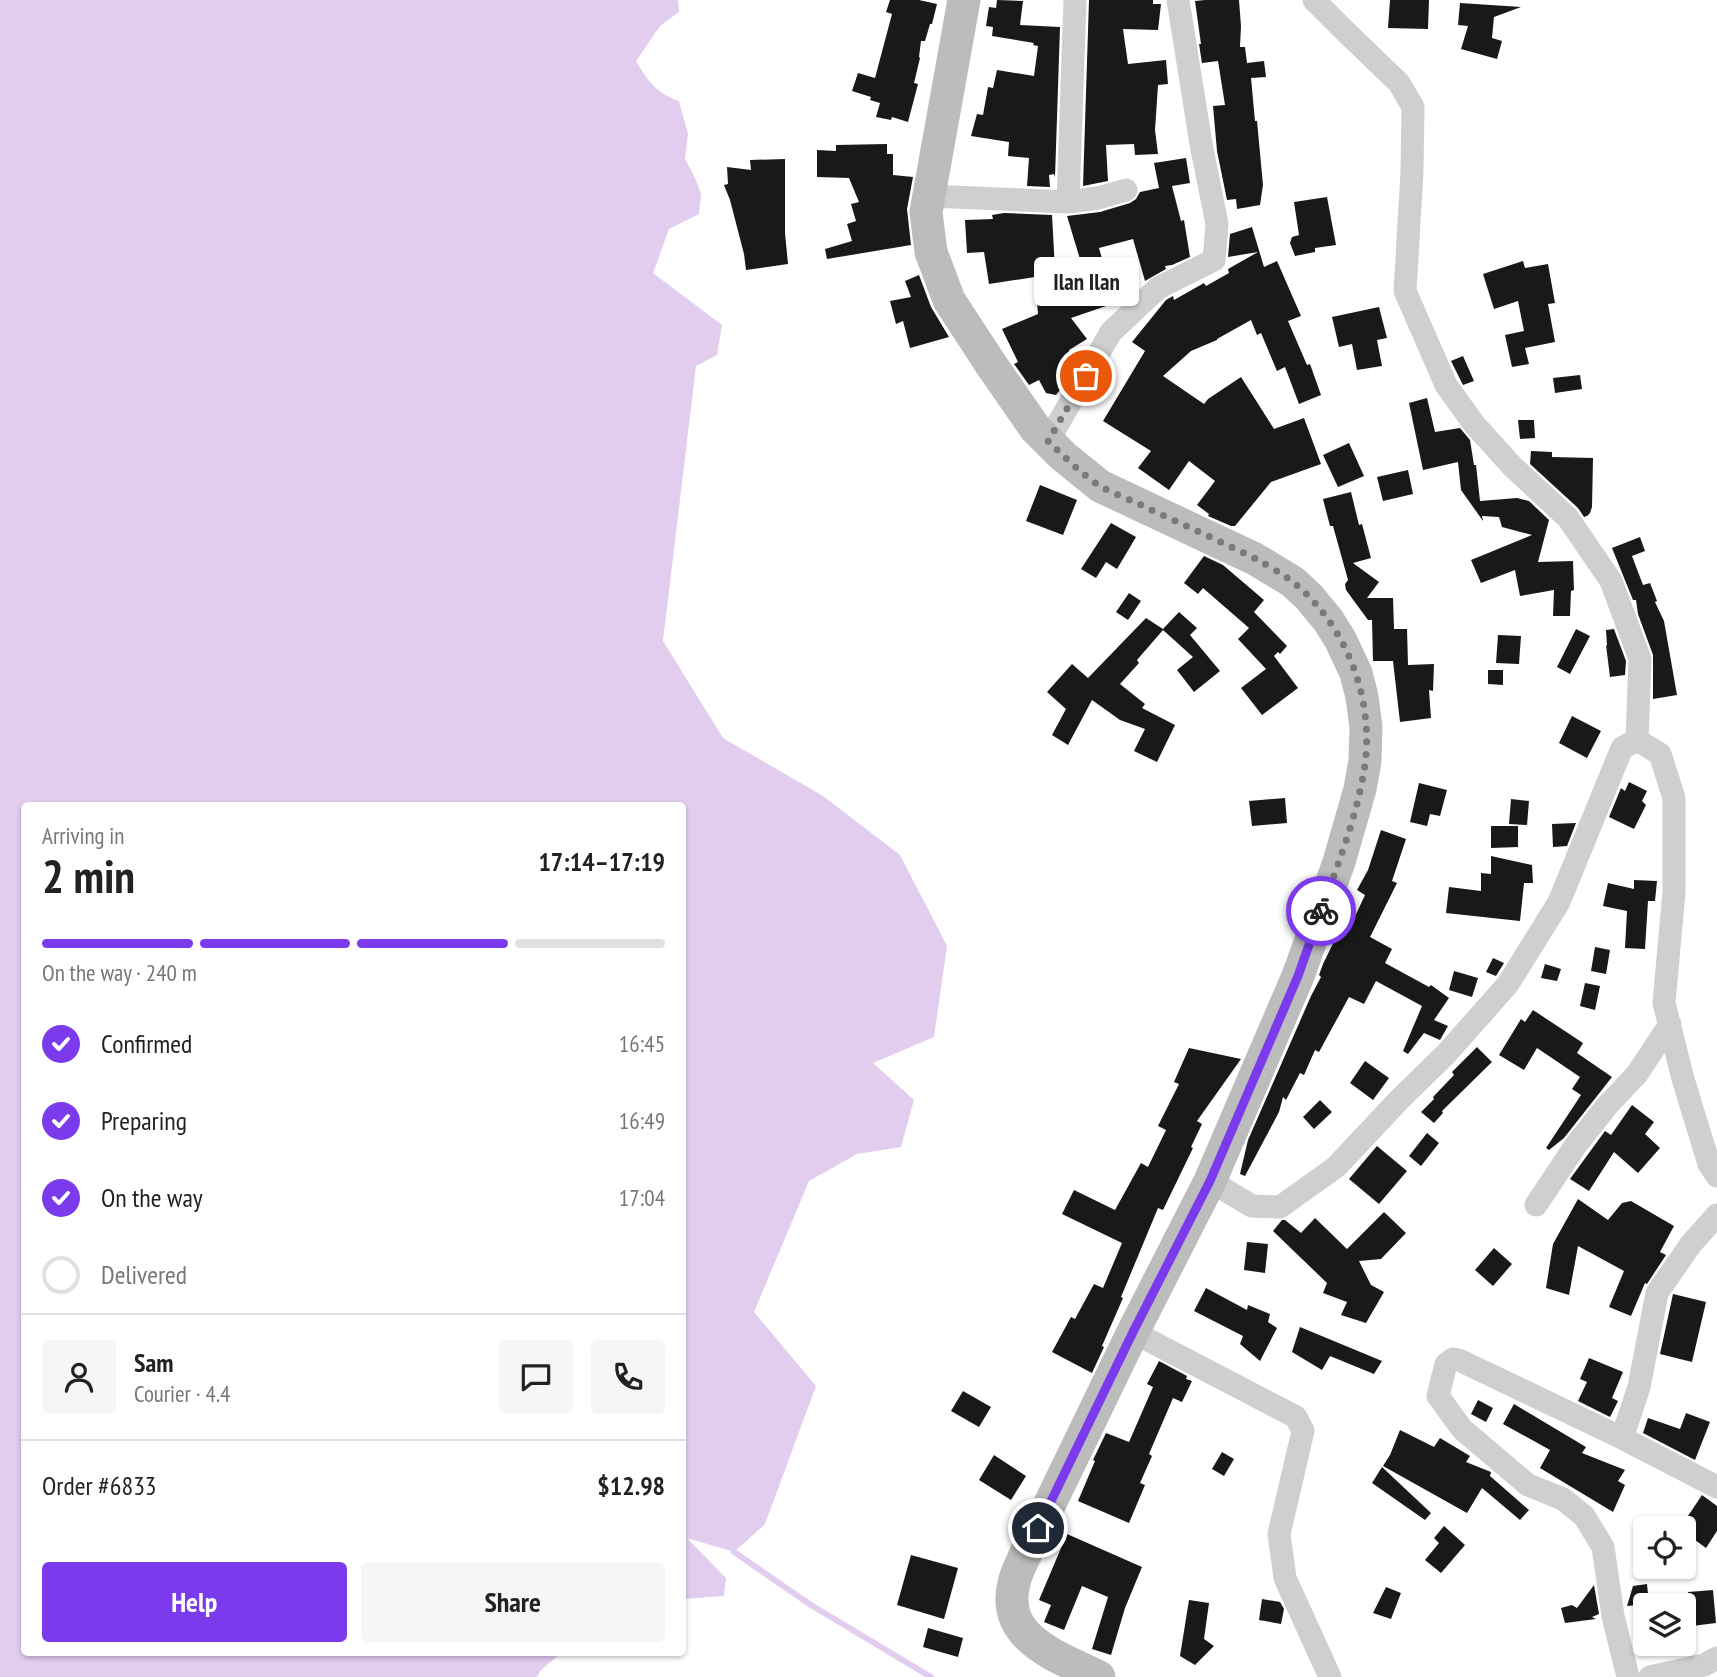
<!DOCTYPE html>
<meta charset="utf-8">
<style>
:root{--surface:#fff;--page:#f6f6f6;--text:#222;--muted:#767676;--line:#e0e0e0;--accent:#7c3aed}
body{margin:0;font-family:"PT Sans Narrow",sans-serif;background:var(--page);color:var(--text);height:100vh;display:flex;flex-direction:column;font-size:26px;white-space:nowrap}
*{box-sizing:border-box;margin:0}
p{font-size:23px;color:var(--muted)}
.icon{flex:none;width:38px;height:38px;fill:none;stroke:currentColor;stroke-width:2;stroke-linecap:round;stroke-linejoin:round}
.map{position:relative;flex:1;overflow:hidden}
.details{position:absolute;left:21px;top:802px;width:665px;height:854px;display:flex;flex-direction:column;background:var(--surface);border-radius:7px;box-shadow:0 2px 5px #0004}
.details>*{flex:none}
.tools{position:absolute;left:1633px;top:1516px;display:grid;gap:14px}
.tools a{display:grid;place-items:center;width:63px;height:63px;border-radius:7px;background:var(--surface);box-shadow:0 2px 5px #0004;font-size:35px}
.pin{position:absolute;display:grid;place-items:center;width:60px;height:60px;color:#fff;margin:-30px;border:4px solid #fff;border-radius:50%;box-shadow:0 2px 7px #0007}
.courier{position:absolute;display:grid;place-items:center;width:70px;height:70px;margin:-35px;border:5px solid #7c3aed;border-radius:50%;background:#fff;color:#222;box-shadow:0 2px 9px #0007}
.bubble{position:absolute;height:49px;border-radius:7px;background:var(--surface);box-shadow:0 2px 5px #0004;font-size:23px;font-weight:700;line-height:49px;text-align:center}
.headline em{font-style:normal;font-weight:700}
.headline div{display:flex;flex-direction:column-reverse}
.headline{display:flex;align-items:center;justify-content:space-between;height:119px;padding:0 21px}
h1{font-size:46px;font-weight:700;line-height:52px}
.bar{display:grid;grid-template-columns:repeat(4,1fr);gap:10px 7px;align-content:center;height:84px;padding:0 21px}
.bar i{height:9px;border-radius:5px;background:var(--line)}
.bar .active{background:var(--accent)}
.bar p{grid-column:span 4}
.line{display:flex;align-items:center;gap:18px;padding:0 21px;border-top:2px solid var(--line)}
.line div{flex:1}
.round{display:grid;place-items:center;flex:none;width:74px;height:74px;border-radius:7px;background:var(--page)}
ol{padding:0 21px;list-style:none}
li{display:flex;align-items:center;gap:21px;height:77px}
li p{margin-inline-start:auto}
li .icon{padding:7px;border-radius:50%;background:var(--accent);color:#fff;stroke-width:4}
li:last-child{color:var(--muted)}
li i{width:38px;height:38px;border:4px solid var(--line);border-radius:50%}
.action{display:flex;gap:14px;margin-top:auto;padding:14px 21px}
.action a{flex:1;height:80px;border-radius:7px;background:var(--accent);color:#fff;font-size:28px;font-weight:700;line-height:80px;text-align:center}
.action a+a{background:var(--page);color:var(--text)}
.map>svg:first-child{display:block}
.water{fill:#e2cdee}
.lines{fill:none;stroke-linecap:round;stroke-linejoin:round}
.stream{stroke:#e2cdee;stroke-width:6}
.building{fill:#191919}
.minor{stroke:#cfcfcf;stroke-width:23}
.secondary{stroke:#bcbcbc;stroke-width:33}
.done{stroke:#7a7a7a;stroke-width:7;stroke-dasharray:0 12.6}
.route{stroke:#7c3aed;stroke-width:9}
</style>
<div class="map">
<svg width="1717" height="1677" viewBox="0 0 1717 1677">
<rect width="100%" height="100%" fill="#fff"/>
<path class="water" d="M0 0H678L679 12 660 26 636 61C648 81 656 93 679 101L688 134 685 159 695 178 701 194 699 214 669 229 653 273 722 325 717 355 696 366 663 641 723 738 823 796 900 855 947 946 934 1037 873 1063 914 1100 901 1147 857 1154 809 1181 754 1312 816 1386 765 1524 734 1552 687 1538 726 1578 724 1596 683 1599 682 805H24V1652H562L540 1671 537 1677H0Z"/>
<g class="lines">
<path class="stream" d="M734 1552 811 1605 931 1677"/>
</g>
<path class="building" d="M890 0H919L937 4 932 24H930L925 41H921L919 57 920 58 914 83 918 84 908 122 892 117 891 120 876 117 880 103 870 100 871 97 852 91 858 73 875 78 892 14 886 12Z
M997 0 1023 1 1020 25 1060 27 1055 177 1054 174 1049 175 1050 187 1027 186 1029 158 1008 156 1009 142 971 136 977 114 983 115 988 87 993 88 997 70 1034 76 1038 46 1033 45 1034 43 992 36 993 27 986 26 989 7 996 8Z
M1089 0H1153V4H1161L1158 30 1123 29 1128 64 1166 60 1168 84 1158 85 1155 130 1158 154 1135 155 1134 144 1106 145 1108 181 1083 186Z
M1205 0H1239L1241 26 1240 47H1245L1247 63 1264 61 1266 77 1251 78 1255 121H1257L1263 185 1260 205 1237 209 1236 199 1227 200 1217 151 1213 106 1225 105 1218 61 1202 63 1199 44H1201L1195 1Z
M1390 0H1429L1428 29 1388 28Z
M1460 3 1521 7 1494 17 1492 38 1502 41 1497 59 1461 49 1468 26 1458 25Z
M887 144V154H893V175L913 177 907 209 911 245 827 259 825 249 852 241 847 224 856 221 851 204 859 202 849 178 817 177V150L836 151V145Z
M1186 158 1190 183 1172 186 1181 221 1184 220 1190 257 1172 265 1165 266 1166 269 1145 281 1133 239 1099 248 1115 303 1071 318 1087 339 1069 350 1076 364 1066 382 1056 395 1046 393 1039 380 1029 385 1014 364 1018 362 1002 329 1038 314 1035 277 989 284 984 252 967 253 965 220 993 219 992 215 1004 213 1052 215 1057 306 1092 299 1067 216 1100 212 1130 203 1136 199 1140 192 1159 188 1154 163Z
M785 159V233L788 264 746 270 744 254 730 200 724 185 728 184 727 167 751 170 750 160Z
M1327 197 1336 245 1315 248V252L1295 256 1290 243 1292 237 1299 235 1294 202Z
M1252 227 1264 267 1277 261 1301 316 1288 321 1307 365 1310 364 1321 395 1299 404 1285 367 1277 371 1261 333 1257 335 1251 320 1217 339V340L1191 351 1163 376 1204 404 1208 399 1241 377 1274 429 1304 418 1321 464 1271 482 1235 526H1231L1208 516 1209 514 1197 505 1215 481 1189 461 1169 490 1138 468 1151 451 1103 421 1145 351 1132 342 1166 300 1173 296 1174 300 1204 283 1206 286 1229 273 1228 269 1258 252 1228 257 1230 234Z
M1523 261 1525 268 1548 264 1555 303 1548 304 1555 342 1525 348 1529 364 1512 367 1505 335 1524 331 1518 301 1494 309 1483 274Z
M919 275 931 307 949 337 910 348 903 321 896 324 890 301 911 297 905 281Z
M1379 307 1387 338 1377 340 1382 366 1357 370 1352 344 1339 347 1332 317Z
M1463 356 1474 381 1463 385 1451 361Z
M1580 375 1582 389 1555 393 1553 378Z
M1427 398 1435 432 1460 428 1470 440 1474 465H1476L1480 501 1517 498 1529 501 1549 520 1538 562 1573 561 1574 590 1571 591 1570 616H1553L1554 590 1520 596 1515 570 1481 583 1471 560 1532 535 1502 527 1499 517 1482 516 1483 521 1461 490 1458 462 1423 470 1409 403Z
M1518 420H1534L1535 438 1520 439Z
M1349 443 1364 476 1338 487 1323 455Z
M1531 451 1552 452V457L1593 458 1592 507 1590 513 1587 516 1584 517 1578 508 1530 464Z
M1408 470 1413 494 1383 501 1377 477Z
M1040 485 1077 500 1063 535 1026 521Z
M1351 492 1359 525 1362 524 1371 558 1353 563 1379 582 1367 598H1393L1394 629H1407L1408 665 1434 664 1433 691 1429 690 1431 718 1400 722 1393 661H1373L1372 620H1368L1346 590 1345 584 1348 580 1333 526H1330L1323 499Z
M1111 523 1136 537 1117 569 1106 562 1096 578 1081 569Z
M1640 537 1645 551 1632 556 1643 585 1650 583 1657 601 1655 602 1664 621 1677 695 1653 699V655L1638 614 1636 600H1633L1612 548Z
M1204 556 1223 565 1264 600 1254 612 1287 646 1280 654 1278 652 1274 656 1298 688 1262 715 1241 688 1266 669 1238 639 1249 628 1203 588 1198 594 1184 583Z
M1129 593 1141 601 1128 620 1116 612Z
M1179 612 1197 628 1190 635 1220 671 1194 692 1177 670 1193 657 1163 630 1137 660 1139 663 1120 684 1145 704 1142 708 1175 725 1157 762 1134 751 1145 729 1120 720 1092 700 1068 745 1052 735 1066 709 1047 692 1072 664 1088 678 1146 618 1163 629Z
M1576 629 1590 636 1570 674 1557 667Z
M1614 629 1626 661 1625 675 1610 677 1606 645 1607 646 1606 630Z
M1498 635 1521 636 1519 664 1496 663Z
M1488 670H1503V685L1488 684Z
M1572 716 1601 731 1587 758 1559 743Z
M1629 782 1647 791 1642 801 1646 805 1634 829 1609 817 1621 788 1625 791Z
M1419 783 1447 790 1440 816 1430 814 1427 826 1410 822Z
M1285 798 1287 823 1252 826 1249 801Z
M1511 799 1529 801 1527 825 1509 824Z
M1576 823 1567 846 1553 847 1552 824Z
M1491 826H1518V847L1491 848Z
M1381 830 1406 839 1392 881 1397 883 1370 937 1392 949 1385 963 1429 987 1431 985 1449 998 1434 1020 1448 1026 1440 1040 1424 1033 1408 1054 1403 1051 1422 1006 1376 981 1364 1004 1349 997 1319 1052 1315 1050 1304 1075 1300 1073 1286 1100 1283 1097 1279 1112 1245 1176 1240 1174 1248 1140 1311 996 1321 977 1319 975 1323 964 1344 921 1351 925 1365 895 1357 890 1368 870Z
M1491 856 1532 865 1533 883H1524L1520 921 1446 913 1449 887 1481 891V873L1491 874Z
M1634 880 1657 881 1655 901H1648L1645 949 1625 948 1627 911 1603 906 1608 883 1634 889Z
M1595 947 1610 950 1606 974 1591 971Z
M1493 958 1504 963 1496 976 1486 972Z
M1545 964 1561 969 1557 981 1541 978Z
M1454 971 1478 978 1472 997 1449 990Z
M1585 983 1600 986 1595 1010 1580 1006Z
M1533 1010 1583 1043 1577 1053 1612 1077 1564 1138 1549 1150 1546 1148 1581 1095 1572 1089 1580 1077 1537 1048 1524 1070 1499 1055 1521 1019 1525 1022Z
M1477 1047 1492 1062 1442 1111 1443 1113 1434 1123 1421 1112 1434 1099 1433 1097 1454 1075 1452 1072Z
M1189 1048 1241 1059 1197 1121 1202 1124 1191 1147 1193 1148 1163 1210 1158 1208 1121 1297 1123 1298 1102 1346 1104 1347 1092 1373 1052 1352 1071 1317 1075 1319 1094 1284 1103 1288 1122 1243 1062 1214 1074 1190 1115 1210 1141 1163 1148 1167 1166 1130 1158 1126 1179 1084 1174 1082Z
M1365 1061 1389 1078 1373 1100 1350 1083Z
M1320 1100 1332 1112 1314 1129 1303 1117Z
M1632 1105 1654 1122 1645 1134 1660 1148 1638 1173 1614 1152 1589 1191 1570 1179 1605 1131 1611 1135Z
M1427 1133 1439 1143 1421 1166 1409 1156Z
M1377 1146 1407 1171 1379 1204 1349 1179Z
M1578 1199 1608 1220 1622 1203 1631 1201 1674 1226 1660 1252 1666 1255 1647 1284 1645 1283 1631 1316 1609 1307 1624 1271 1578 1246 1569 1295 1546 1288 1553 1244Z
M1384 1212 1406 1233 1381 1259 1359 1261 1371 1285 1384 1292 1366 1323 1341 1315 1347 1302 1323 1293 1327 1283 1273 1231 1282 1220H1285L1301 1233 1315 1218 1347 1249Z
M1247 1242 1268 1244 1265 1273 1244 1270Z
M1494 1248 1512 1264 1493 1286 1475 1270Z
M1206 1288 1247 1310 1248 1305 1270 1314 1268 1322 1277 1328 1260 1361 1240 1344 1243 1336 1194 1311Z
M1673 1294 1706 1302 1692 1362 1660 1354Z
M1300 1327 1382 1361 1374 1374 1330 1356 1322 1370 1292 1352Z
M1589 1358 1623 1372 1612 1398 1618 1401 1610 1417 1578 1401 1587 1382 1580 1379Z
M1159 1361 1187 1376 1186 1379 1192 1381 1182 1402 1173 1398 1149 1454 1152 1456 1140 1483 1145 1485 1129 1523 1078 1501 1095 1461 1093 1460 1106 1433 1129 1442 1153 1387 1147 1384Z
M963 1391 991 1407 979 1427 951 1411Z
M1478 1400 1493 1408 1486 1422 1471 1414Z
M1514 1404 1586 1447 1582 1453 1625 1470 1618 1481 1625 1485 1613 1512 1540 1468 1550 1450 1503 1424Z
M1686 1413 1710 1422 1695 1460 1643 1433 1648 1418 1680 1429Z
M1400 1430 1434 1447 1440 1438 1470 1456 1466 1462 1491 1472 1490 1476 1529 1510 1520 1520 1482 1488 1467 1513 1383 1466 1390 1455Z
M1222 1452 1234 1459 1224 1476 1212 1469Z
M994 1455 1026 1476 1011 1500 979 1480Z
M1382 1467 1431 1513 1425 1520 1372 1483Z
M1702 1495 1717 1506V1531L1706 1548 1684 1532V1528H1680Z
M1444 1526 1465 1545 1441 1573 1425 1560 1439 1543 1434 1538Z
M1067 1534 1142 1567 1125 1608 1111 1655 1092 1649 1108 1597 1082 1586 1064 1630 1044 1622 1051 1605 1039 1600Z
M911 1555 958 1568 944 1619 897 1605Z
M1647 1584 1649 1604 1627 1606 1633 1586Z
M1594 1585 1599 1614 1592 1617 1596 1619 1565 1623 1561 1608 1572 1605 1577 1608Z
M1386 1587 1401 1593 1391 1619 1373 1613Z
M1713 1590 1716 1623 1692 1626 1688 1592Z
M1262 1599 1280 1602 1284 1609 1281 1624 1259 1620Z
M1189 1600 1209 1603 1204 1639 1214 1646 1195 1665 1180 1656Z
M928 1628 963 1638 958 1657 923 1647Z"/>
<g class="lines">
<path class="minor" d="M929 196 1068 202 1098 198 1126 190
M1068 202 1075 0
M1048 441 1111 332 1158 288 1214 260 1217 224 1201 144 1178 0
M1637 740 1660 754 1674 798V892L1664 1003 1683 1079 1709 1164 1717 1176
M1210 1181 1252 1206 1280 1207 1336 1167 1399 1100 1447 1053 1508 984 1559 902 1622 748 1637 740 1640 659 1611 581 1568 518 1513 467 1474 424 1446 385 1405 291 1412 172 1413 107 1399 83 1346 32 1314 0
M1536 1205 1576 1145 1606 1107 1637 1074 1670 1024
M1717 1215 1691 1244 1657 1293 1639 1387 1622 1438 1717 1487
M1133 1332 1296 1417 1303 1431 1279 1534 1285 1578 1330 1677
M1622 1438 1459 1360 1453 1359 1446 1364 1438 1396 1462 1429 1528 1485 1563 1499 1584 1516 1603 1547 1613 1616 1628 1677
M1650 1677 1704 1665 1717 1658"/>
<path class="secondary" d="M964 0 926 212 931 252 949 300 990 363 1035 428 1063 456 1100 486 1255 559 1293 582 1309 597 1328 620 1340 639 1356 673 1362 697 1366 727 1365 761 1360 789 1339 862 1298 976 1210 1181 1133 1332 1026 1553C1022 1562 1016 1573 1014 1583 1000 1640 1060 1657 1099 1677"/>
</g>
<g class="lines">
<path class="done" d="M1086 376 1048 441C1064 456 1081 474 1100 486 1112 493 1126 498 1139 504 1177 522 1216 539 1254 558 1267 565 1283 574 1294 583 1346 625 1374 698 1365 764 1358 814 1338 864 1321 911"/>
<path class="route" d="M1038 1528 1133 1332 1210 1181 1298 976 1321 911"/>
</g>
</svg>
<div class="tools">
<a><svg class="icon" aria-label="locate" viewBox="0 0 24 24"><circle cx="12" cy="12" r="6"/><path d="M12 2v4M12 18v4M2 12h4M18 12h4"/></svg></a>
<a><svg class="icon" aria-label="layers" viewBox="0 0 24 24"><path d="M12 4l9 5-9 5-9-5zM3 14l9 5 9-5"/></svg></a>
</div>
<div class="pin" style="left:1086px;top:376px;background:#ea580c"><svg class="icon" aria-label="bag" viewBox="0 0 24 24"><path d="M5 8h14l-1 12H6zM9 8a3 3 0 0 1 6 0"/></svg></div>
<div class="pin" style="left:1038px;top:1528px;background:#1f2937"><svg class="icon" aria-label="home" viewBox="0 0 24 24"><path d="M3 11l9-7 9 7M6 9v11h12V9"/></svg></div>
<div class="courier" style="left:1321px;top:911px"><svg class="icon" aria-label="bike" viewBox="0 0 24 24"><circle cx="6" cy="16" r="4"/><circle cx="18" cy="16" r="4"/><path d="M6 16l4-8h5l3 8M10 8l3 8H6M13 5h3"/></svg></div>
<div class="bubble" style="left:1034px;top:257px;width:105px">Ilan Ilan</div>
<section class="details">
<div class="headline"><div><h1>2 min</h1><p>Arriving in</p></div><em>17:14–17:19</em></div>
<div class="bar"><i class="active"></i><i class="active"></i><i class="active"></i><i></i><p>On the way · 240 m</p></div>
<ol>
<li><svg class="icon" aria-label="check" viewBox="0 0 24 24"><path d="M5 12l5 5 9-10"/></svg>Confirmed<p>16:45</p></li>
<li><svg class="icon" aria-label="check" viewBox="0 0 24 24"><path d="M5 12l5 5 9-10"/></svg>Preparing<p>16:49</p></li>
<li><svg class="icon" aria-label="check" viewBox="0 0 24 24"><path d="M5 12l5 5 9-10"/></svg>On the way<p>17:04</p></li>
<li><i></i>Delivered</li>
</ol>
<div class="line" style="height:126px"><a class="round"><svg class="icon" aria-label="person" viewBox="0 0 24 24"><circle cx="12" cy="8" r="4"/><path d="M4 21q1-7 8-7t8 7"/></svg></a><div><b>Sam</b><p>Courier · 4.4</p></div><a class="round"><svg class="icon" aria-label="chat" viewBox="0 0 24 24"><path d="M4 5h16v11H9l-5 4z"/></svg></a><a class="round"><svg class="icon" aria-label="phone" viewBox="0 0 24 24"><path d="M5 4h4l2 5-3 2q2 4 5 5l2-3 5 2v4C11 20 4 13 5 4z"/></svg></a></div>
<div class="line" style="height:91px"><div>Order #6833</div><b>$12.98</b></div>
<div class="action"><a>Help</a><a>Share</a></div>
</section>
</div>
